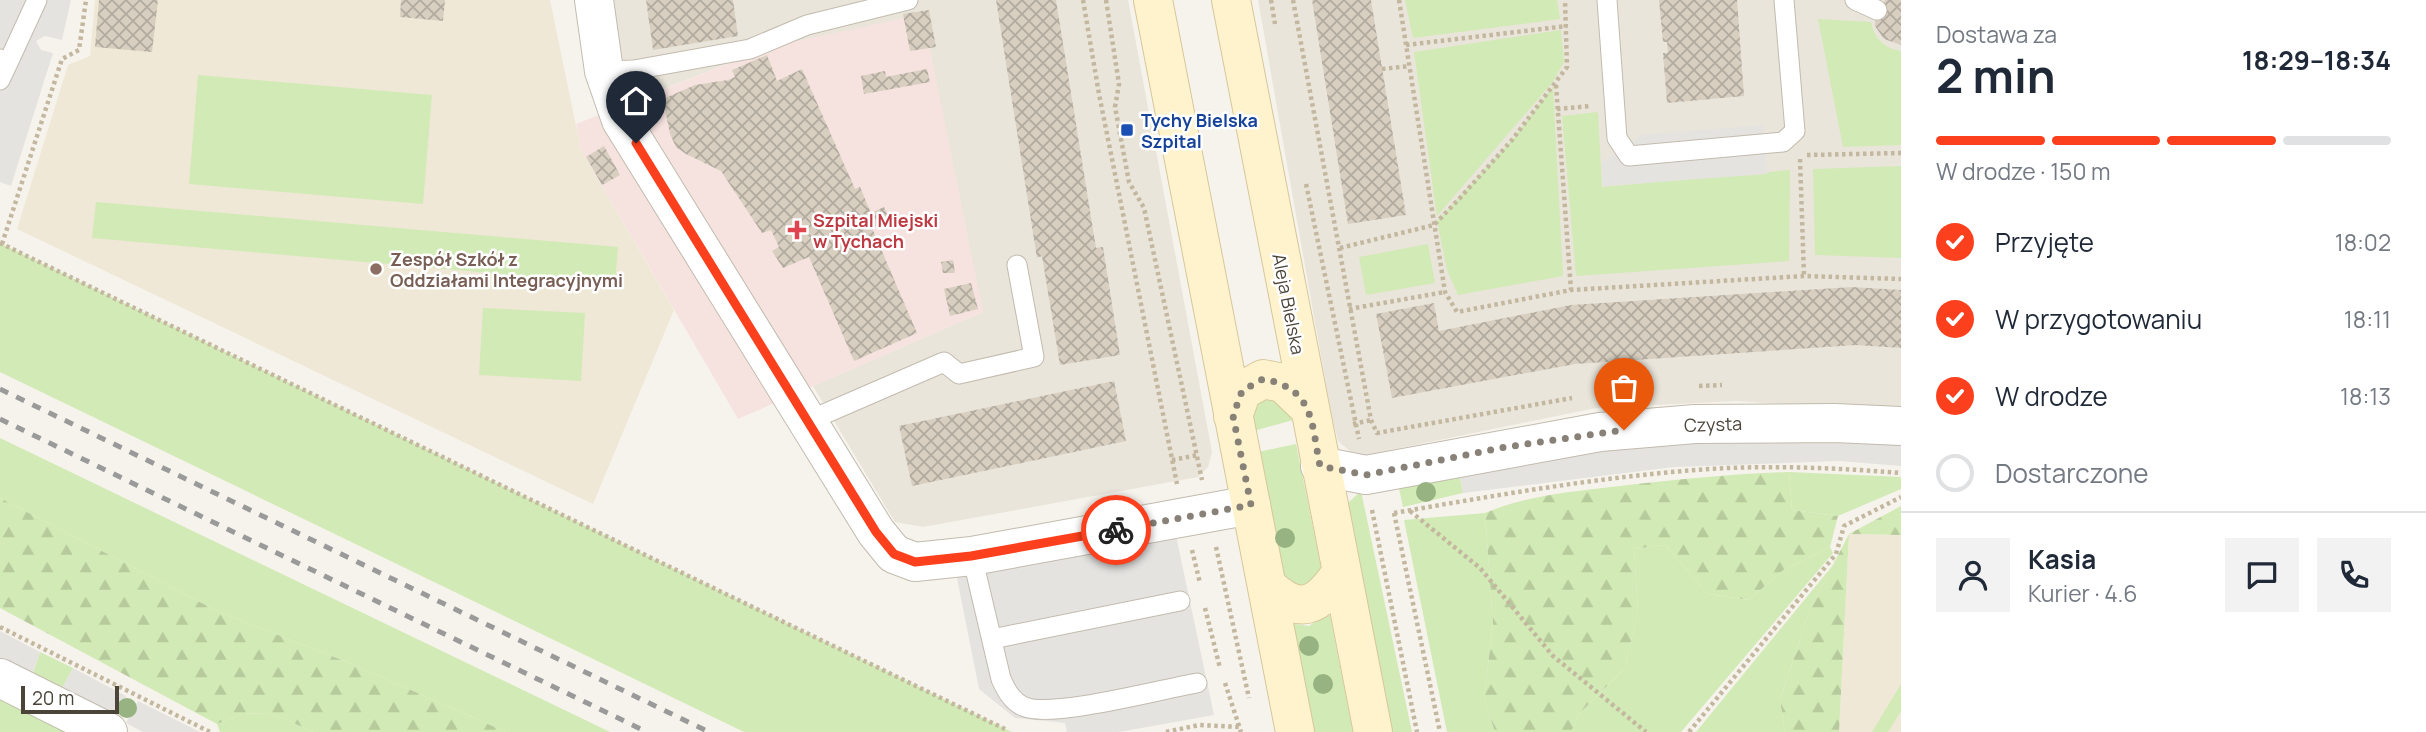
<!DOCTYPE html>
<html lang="pl">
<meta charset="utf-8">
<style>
:root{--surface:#fff;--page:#f2f2f3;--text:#1f2937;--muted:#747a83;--line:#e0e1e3;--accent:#fc3f1d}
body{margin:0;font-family:Manrope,sans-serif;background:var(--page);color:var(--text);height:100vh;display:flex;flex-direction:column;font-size:26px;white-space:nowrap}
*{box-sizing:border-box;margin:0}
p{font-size:23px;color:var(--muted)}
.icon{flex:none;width:38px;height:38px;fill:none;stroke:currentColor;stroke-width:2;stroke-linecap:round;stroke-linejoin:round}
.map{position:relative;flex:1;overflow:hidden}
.sheet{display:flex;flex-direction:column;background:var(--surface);width:525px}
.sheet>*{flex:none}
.scale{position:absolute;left:21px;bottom:18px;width:98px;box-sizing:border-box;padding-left:7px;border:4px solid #4b4439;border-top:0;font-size:19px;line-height:24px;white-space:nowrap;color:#4b4439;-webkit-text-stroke:5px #fff;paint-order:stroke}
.pin{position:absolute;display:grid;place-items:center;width:60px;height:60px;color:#fff;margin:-72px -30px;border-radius:50% 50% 50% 0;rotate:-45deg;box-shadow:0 0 7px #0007}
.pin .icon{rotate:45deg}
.courier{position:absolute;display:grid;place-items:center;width:70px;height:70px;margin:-35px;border:5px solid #fc3f1d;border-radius:50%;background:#fff;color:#222;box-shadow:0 2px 9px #0007}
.overview em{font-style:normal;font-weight:700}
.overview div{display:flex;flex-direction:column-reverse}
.overview{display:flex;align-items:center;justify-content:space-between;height:119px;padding:0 35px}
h1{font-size:46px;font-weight:700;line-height:52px}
.bar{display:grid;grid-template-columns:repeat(4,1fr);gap:10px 7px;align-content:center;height:84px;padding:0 35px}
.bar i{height:9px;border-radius:5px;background:var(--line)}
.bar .selected{background:var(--accent)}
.bar p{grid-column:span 4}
.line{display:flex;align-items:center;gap:18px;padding:0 35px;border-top:2px solid var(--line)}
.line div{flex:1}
.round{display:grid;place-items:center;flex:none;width:74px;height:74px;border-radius:0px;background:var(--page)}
ol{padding:0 35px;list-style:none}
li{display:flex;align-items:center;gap:21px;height:77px}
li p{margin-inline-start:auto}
li .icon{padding:7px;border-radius:50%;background:var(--accent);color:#fff;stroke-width:4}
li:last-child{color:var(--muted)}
li i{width:38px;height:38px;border:4px solid var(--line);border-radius:50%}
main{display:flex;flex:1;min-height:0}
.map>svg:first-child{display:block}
.residential{fill:#eae5da}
.education{fill:#efe8d6}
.medical{fill:#f6e3e0}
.green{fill:#d2eab5}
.forest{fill:url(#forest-firs)}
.parking{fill:#e5e3e0}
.building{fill:url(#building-cross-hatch)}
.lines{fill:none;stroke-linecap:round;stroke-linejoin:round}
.lane-casing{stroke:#c2bbae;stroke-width:21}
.street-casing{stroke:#c2bbae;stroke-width:40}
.secondary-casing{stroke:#d6c79b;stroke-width:40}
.path{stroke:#c4b79f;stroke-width:4.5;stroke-dasharray:3.5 3.5;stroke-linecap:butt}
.lane{stroke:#fff;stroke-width:19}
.street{stroke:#fff;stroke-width:38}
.secondary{stroke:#fff3cd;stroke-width:38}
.rail{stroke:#9a9a9a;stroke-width:5;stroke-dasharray:9 9;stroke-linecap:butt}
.tree{fill:#97b381}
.done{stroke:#878178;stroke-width:7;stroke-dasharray:0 12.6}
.route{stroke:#fc3f1d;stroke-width:9}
.transit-dot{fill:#1a4fb4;stroke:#fff;stroke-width:2.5}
.health-dot{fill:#e0444e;stroke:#fff;stroke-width:2.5}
.education-dot{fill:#8d6e63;stroke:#fff;stroke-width:2.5}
.labels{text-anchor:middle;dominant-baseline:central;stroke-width:5;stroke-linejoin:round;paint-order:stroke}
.transit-label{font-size:18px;font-weight:bold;fill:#164399;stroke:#fff;text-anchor:start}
.health-label{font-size:18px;font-weight:bold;fill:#be3a42;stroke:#fff;text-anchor:start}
.education-label{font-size:18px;font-weight:bold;fill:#785e54;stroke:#fff;text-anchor:start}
.street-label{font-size:18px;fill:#4b4439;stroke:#fff}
</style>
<main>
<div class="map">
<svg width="1901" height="732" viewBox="0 0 1901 732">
<defs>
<pattern id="forest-firs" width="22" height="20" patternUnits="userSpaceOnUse" patternTransform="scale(1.75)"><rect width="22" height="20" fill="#d2eab5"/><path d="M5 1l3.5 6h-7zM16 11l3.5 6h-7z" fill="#b6ca9c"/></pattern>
<pattern id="building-cross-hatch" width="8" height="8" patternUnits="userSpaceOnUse" patternTransform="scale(1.75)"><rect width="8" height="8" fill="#d8cfc1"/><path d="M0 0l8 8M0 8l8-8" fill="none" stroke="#b1aa9e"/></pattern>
</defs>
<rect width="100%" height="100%" fill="#f6f3ec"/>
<path class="residential" d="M608 0H1128L1212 452 1208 467 1198 477 923 527 895 522 813 386 983 312 770 47 628 103Z
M1258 0H1901V412L1736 401 1596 408 1361 456 1352 453 1338 441 1331 413Z"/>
<path class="education" d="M95 0H550L581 150 674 310 593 504 17 229 68 65 90 56Z
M1849 534 1901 535V732H1839Z"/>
<path class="medical" d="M923 14 983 312 738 419 581 150 576 124 770 47Z"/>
<path class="green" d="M1405 0H1557L1560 19 1413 38Z
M1818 19 1871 22C1874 38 1885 49 1901 51V145L1843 147Z
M1561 30 1564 62 1552 83 1437 216 1414 52Z
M198 75 432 95 423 204 189 184Z
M1553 86 1563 276 1458 295 1447 270 1437 221 1512 140Z
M1598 112 1602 187 1790 170 1789 261 1576 276 1562 116Z
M1901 166V258L1815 255 1813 169Z
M96 202 618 247 615 284 92 238Z
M0 243 1012 732H744L0 372Z
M1428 244 1435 283 1366 295 1359 257Z
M483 308 585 313 581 381 479 375Z
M1262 397H1274L1292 410 1293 420 1250 432 1252 404Z
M0 438 610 732H506L352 664 219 612 0 498Z
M1296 444 1322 572 1307 585 1293 586 1281 575 1253 453Z
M1459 471 1463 493 1403 507 1398 484Z
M1789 472 1901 477V489L1838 516 1792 510Z
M1361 491 1412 732H1390L1347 518 1349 502Z
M1485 513 1493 623 1484 699 1495 732H1447L1404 520Z
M1665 545 1708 594 1749 600 1782 571 1830 547 1833 553 1681 732H1571L1579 714 1625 668 1638 609 1634 549Z
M1833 565 1810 609 1780 700 1785 732H1696Z
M1325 615 1330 616 1353 732H1310L1288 623 1309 626Z
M40 652 73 668 63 687 32 676Z
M1901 684V711L1888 732H1872Z
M0 693 79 732H0Z
M270 713 314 732H220L217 724 242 714Z"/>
<path class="forest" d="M1789 472 1792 510 1838 516 1830 547 1782 571 1749 600 1708 594 1665 545 1634 549 1638 609 1625 668 1579 714 1571 732H1495L1484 699 1493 623 1485 513C1525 496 1569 492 1611 487 1671 480 1729 474 1789 472Z
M0 498 219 612 352 664 506 732H314L270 713 242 714 217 724 0 608Z
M1901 506V535L1849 534 1839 732H1785L1780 700 1810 609 1849 534Z"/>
<path class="parking" d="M0 0H71L62 40 45 36 36 41 41 50 53 53 11 186 0 182Z
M1763 125 1767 174 1603 186 1602 163 1641 135Z
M1689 439 1901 441V466L1839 461 1674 467 1463 493 1459 471Z
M1175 531 1214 715 1119 732H1067L1065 723 1015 718 979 689 956 573Z
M0 631 40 652 32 676 0 659Z
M73 668 126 696 117 718 61 690Z
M138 701 200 732H143L126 723Z"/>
<path class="building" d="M99 0H158L152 52 95 47Z
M401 0H445L443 21 400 17Z
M646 0H733L738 36 653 50Z
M996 0H1056L1096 248 1103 247 1120 355 1060 365 1042 256 1037 258Z
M1312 0H1371L1406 215 1348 224Z
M1659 0H1737L1744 96 1667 103 1663 53H1668L1667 42H1663Z
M1885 0H1901V45L1884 39 1875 26V18Z
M929 10 936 47 910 51 903 14Z
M767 55 777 81 802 69 855 189 860 187 871 213 884 207 890 220 872 228 917 333 854 361 809 257 783 268 772 251 779 247 771 230 762 233 721 171 686 154 676 147 670 134 663 99 695 85 728 80 735 77 732 70Z
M927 69 930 82 864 94 861 76 885 71 886 77Z
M604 146 620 175 602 185 586 157Z
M953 260 955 273H943L941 262Z
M971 283 978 309 950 316 944 289Z
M1852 287 1901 290V348L1856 345 1575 364 1392 398 1376 314 1434 303 1439 331 1571 305Z
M1114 381 1126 441 912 486 899 426Z"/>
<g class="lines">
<g class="lane-casing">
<path id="lane" d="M1607 0 1617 138 1629 156 1783 142 1795 131 1784 0
M1855 0 1877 10
M0 59 8 63 37 0
M604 71 634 70 750 49 807 25 908 0
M0 80 8 63
M808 421 944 362 959 374 1034 357 1017 265
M972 556 1001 679C1006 690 1012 702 1025 707 1053 718 1162 689 1197 683
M992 639 1180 601"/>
</g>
<g class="street-casing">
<path id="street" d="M594 0 604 71 621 120 876 532 894 554 915 562 972 556 1251 505
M1320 466 1366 475 1600 432 1695 424 1835 423 1901 426
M0 678 108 732"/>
</g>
<g class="secondary-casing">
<path id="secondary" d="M1153 0 1295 732
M1231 0 1373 732
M1233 416 1242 391 1263 379 1283 383 1308 407
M1267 586C1300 616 1317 608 1341 573"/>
</g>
<path class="path" d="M1083 0 1099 94 1177 484
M1106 0 1119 84 1115 107 1129 182 1144 208 1202 480
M1271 0 1275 24
M1293 0 1371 420 1377 433 1572 398
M1399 0 1445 292 1457 312 1571 290 1804 276 1901 279
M1406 45 1567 26
M1382 69 1410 66
M1556 85 1571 290
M1557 109 1591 106
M1807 155 1901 153
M1800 159 1804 276
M1306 184 1359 439
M0 243 1005 729
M2 244 62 59 79 50 86 0
M1340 248 1434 225 1459 199 1512 140 1567 67 1565 0
M1349 309 1445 292
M1699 386 1722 385
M1353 424 1371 420
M1172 460 1198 455
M1372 510 1417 732
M1410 511 1480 568 1553 656 1646 732
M1394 513C1498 495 1604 476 1710 469 1773 465 1838 468 1901 473
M1394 513 1440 732
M1216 547 1249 698
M1192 550 1200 583
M1205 608 1220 668
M0 627 210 732
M1225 683 1241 732
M1166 732 1199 725 1240 727
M1689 732 1836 554 1844 526 1901 497"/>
<use href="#lane" class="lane"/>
<use href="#street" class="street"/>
<use href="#secondary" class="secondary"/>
<path class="rail" d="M0 389 709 732
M0 419 647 732"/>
</g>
<g class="tree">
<circle cx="1426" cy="492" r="10"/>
<circle cx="1285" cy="538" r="10"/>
<circle cx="1309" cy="646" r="10"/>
<circle cx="1323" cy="684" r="10"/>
<circle cx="127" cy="708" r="10"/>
</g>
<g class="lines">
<path class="done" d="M1116 530 1251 505 1233 416 1242 391 1263 379C1315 389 1311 423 1320 466L1366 475 1506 447 1624 430"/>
<path class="route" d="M636 143 876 532 894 554 915 562 971 556 1116 530"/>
</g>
<rect class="transit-dot" x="1120" y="123" width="14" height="14" rx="3.5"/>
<path class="health-dot" d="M793.5 219.5h7v7h7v7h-7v7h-7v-7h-7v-7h7z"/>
<circle class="education-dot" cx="376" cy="269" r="7"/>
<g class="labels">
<g class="transit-label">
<text x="1141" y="120">Tychy Bielska<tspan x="1141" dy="21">Szpital</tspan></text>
</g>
<g class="health-label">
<text x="813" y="220">Szpital Miejski<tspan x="813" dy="21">w Tychach</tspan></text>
</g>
<g class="education-label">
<text x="390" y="259">Zespół Szkół z<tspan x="390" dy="21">Oddziałami Integracyjnymi</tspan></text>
</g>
<g class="street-label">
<text transform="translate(1289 304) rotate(79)">Aleja Bielska</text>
<text transform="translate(1713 424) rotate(-2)">Czysta</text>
</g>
</g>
</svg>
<div class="scale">20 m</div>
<div class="pin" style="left:1624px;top:430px;background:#ea580c"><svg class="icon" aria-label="bag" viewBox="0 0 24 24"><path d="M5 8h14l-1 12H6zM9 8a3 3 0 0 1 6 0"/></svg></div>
<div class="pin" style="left:636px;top:143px;background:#1f2937"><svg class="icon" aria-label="home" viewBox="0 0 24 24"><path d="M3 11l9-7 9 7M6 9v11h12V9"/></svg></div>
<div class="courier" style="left:1116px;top:530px"><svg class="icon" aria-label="bike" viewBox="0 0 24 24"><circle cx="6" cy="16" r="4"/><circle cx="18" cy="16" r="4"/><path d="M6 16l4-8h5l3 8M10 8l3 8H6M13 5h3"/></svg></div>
</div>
<section class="sheet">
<div class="overview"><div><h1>2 min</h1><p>Dostawa za</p></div><em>18:29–18:34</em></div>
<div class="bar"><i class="selected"></i><i class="selected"></i><i class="selected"></i><i></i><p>W drodze · 150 m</p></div>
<ol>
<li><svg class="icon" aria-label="check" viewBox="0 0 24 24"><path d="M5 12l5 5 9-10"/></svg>Przyjęte<p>18:02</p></li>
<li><svg class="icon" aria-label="check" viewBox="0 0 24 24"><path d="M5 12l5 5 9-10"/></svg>W przygotowaniu<p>18:11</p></li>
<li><svg class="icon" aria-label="check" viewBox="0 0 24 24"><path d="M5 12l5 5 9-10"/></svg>W drodze<p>18:13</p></li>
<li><i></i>Dostarczone</li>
</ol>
<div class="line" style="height:126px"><a class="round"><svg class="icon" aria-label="person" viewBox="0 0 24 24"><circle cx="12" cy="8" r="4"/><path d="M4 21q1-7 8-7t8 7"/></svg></a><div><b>Kasia</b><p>Kurier · 4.6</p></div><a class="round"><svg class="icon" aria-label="chat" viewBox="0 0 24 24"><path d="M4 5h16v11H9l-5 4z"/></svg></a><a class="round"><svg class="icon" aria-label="phone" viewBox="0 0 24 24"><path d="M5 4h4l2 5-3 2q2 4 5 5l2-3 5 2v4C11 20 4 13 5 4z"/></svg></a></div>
</section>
</main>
